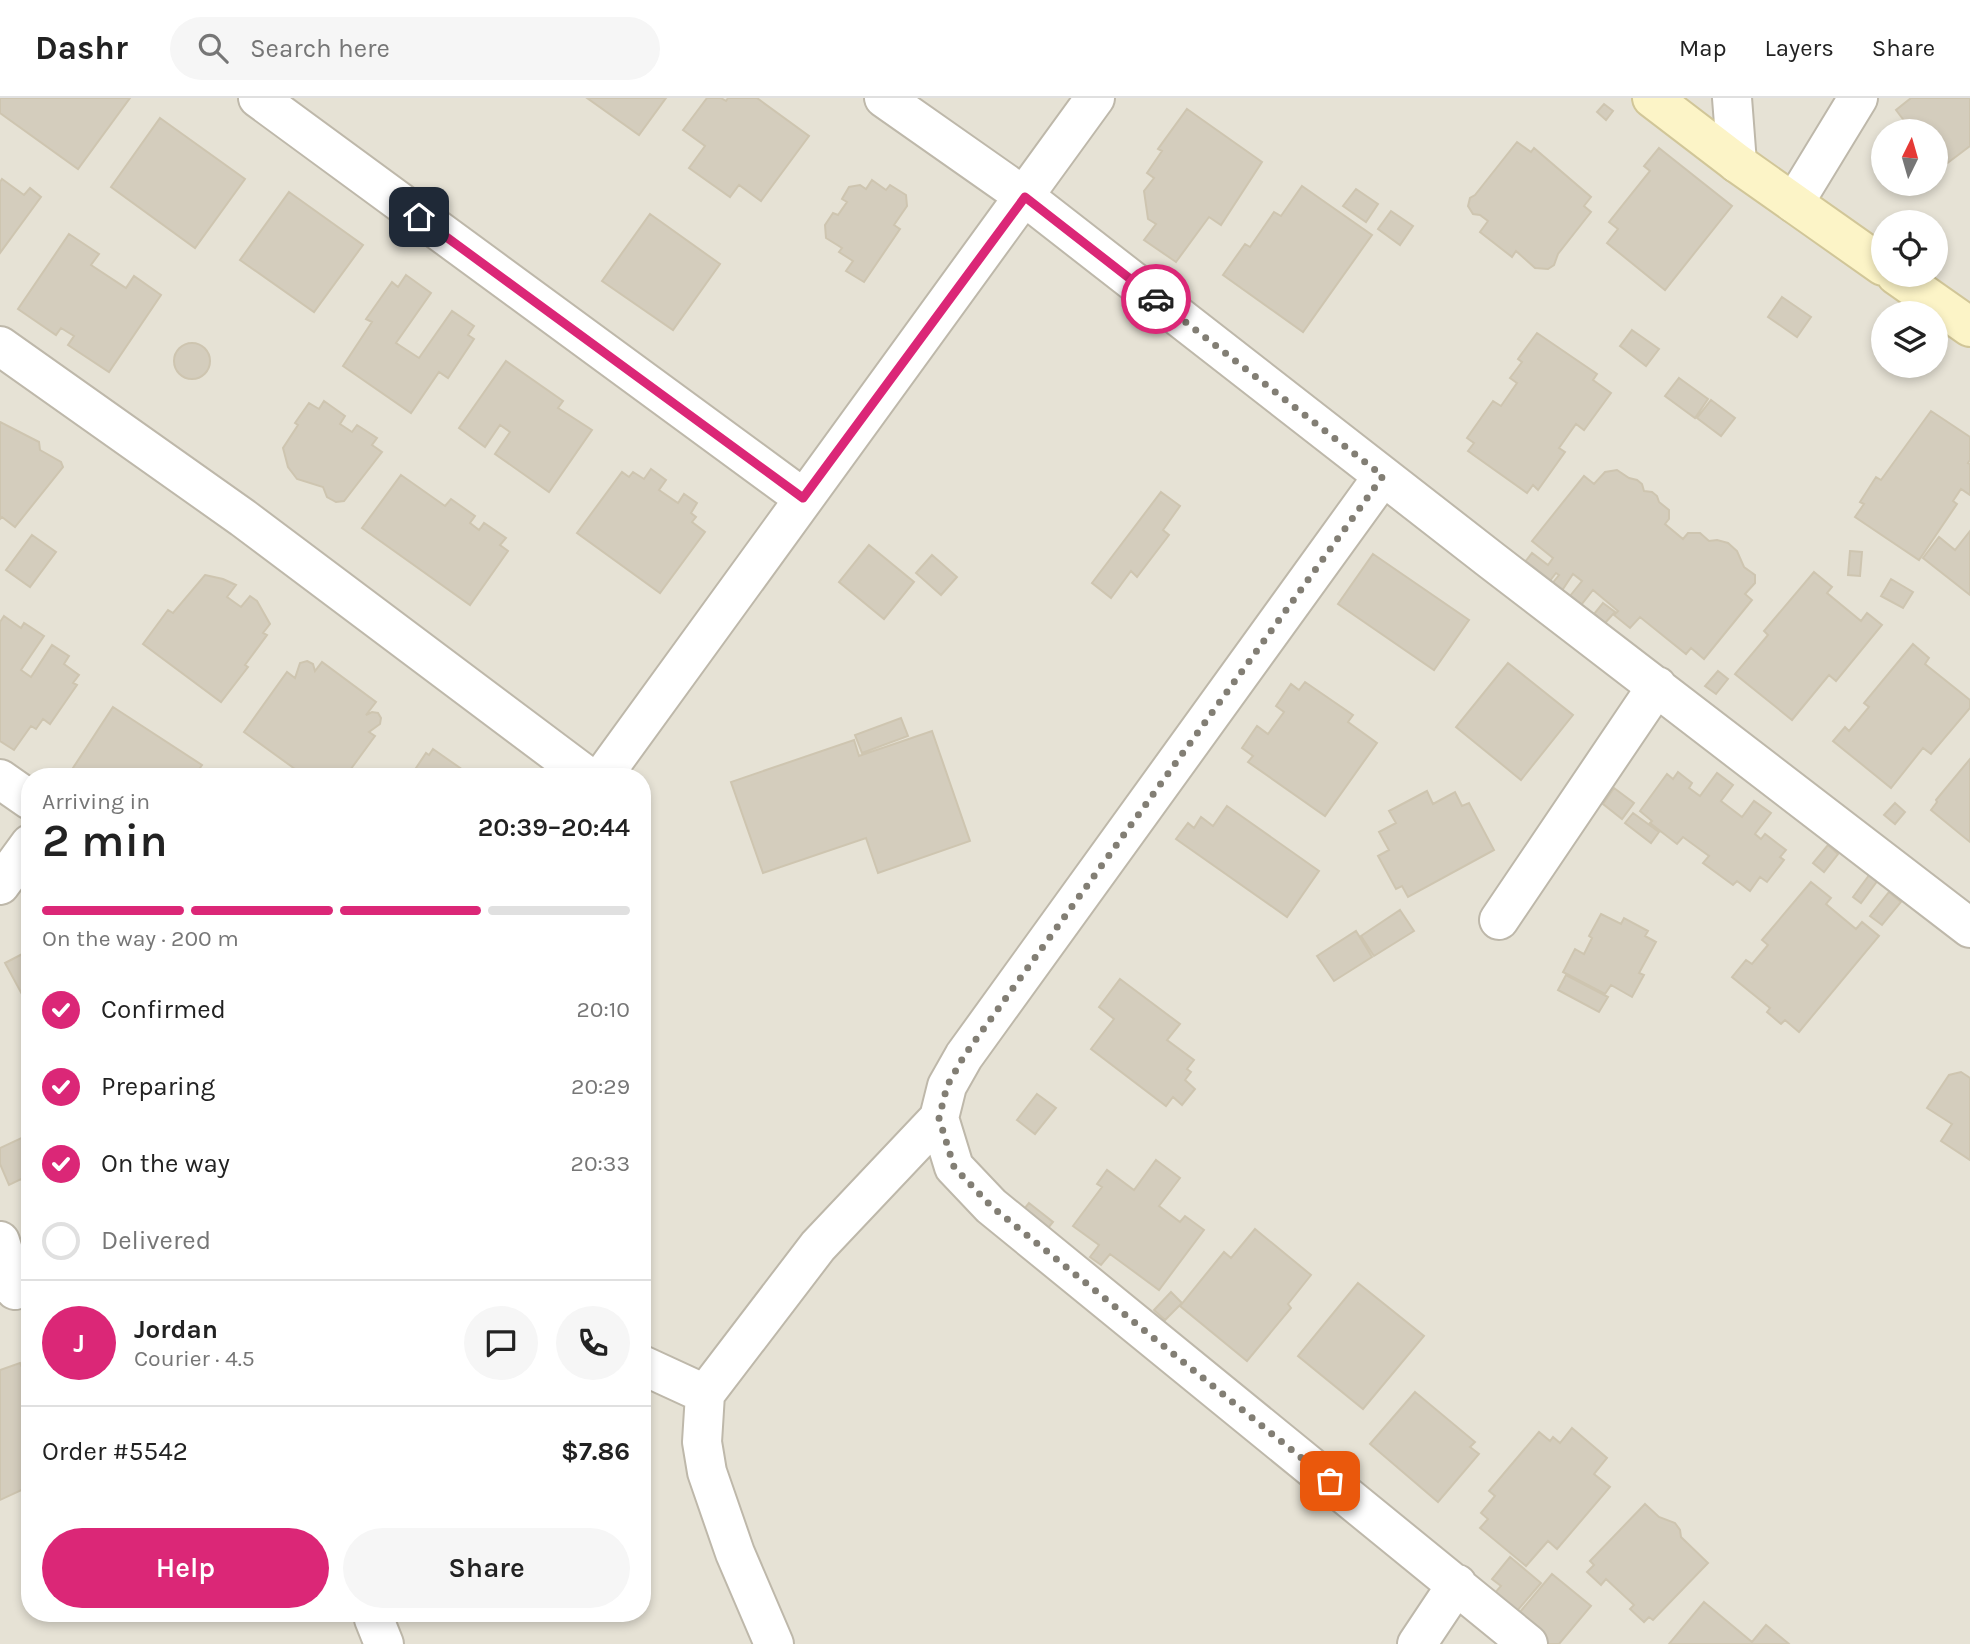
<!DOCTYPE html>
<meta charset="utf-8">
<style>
:root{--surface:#fff;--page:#f6f6f6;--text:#222;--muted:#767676;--line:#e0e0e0;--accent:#db2777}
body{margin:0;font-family:Karla,sans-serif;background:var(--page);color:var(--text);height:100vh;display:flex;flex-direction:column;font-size:26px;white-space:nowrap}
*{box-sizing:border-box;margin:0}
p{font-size:23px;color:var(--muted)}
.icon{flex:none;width:38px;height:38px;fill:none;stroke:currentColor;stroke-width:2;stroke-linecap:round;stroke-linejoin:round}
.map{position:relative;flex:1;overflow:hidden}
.drawer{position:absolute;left:21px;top:670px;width:630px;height:854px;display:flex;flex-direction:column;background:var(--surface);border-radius:28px;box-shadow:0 4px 10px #0003}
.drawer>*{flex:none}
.needle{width:46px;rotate:5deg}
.tools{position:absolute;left:1871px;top:21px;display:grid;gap:14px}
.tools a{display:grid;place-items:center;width:77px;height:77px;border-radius:50%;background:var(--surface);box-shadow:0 4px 10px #0003;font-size:35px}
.pin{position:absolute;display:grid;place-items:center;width:60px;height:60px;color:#fff;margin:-30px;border-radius:14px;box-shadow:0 4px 10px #0006}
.courier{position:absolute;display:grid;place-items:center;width:70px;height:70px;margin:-35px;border:5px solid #db2777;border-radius:50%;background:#fff;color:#222;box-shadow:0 2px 9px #0007}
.summary em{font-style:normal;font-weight:600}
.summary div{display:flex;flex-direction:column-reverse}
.summary{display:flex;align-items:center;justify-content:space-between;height:119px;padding:0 21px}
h1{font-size:46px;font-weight:600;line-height:52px}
.bar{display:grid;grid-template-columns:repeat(4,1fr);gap:10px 7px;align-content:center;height:84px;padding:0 21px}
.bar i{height:9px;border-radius:5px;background:var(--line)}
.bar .on{background:var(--accent)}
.bar p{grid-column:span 4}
.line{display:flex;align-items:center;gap:18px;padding:0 21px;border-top:2px solid var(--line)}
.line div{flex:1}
.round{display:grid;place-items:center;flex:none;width:74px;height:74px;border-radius:37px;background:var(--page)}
ol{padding:0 21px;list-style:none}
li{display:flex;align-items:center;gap:21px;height:77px}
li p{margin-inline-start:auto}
li .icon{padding:7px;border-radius:50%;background:var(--accent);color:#fff;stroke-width:4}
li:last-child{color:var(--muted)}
li i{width:38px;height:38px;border:4px solid var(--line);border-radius:50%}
.primary-button{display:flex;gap:14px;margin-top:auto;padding:14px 21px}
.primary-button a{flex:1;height:80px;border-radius:42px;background:var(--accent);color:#fff;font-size:28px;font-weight:600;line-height:80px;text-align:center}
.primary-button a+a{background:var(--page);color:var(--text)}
header{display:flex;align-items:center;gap:42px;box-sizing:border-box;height:98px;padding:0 35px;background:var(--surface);border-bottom:2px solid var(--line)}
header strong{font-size:33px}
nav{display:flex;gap:38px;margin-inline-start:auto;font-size:24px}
.search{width:490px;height:63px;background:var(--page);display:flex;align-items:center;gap:18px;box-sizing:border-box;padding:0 24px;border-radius:38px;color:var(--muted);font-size:26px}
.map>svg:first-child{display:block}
.residential{fill:#e6e2d5;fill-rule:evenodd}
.building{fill:#d4cdbd;stroke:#cec5b0;stroke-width:2}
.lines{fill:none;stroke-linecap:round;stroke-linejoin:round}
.street-casing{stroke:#beb8aa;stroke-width:42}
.secondary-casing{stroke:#d1c698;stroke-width:42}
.street{stroke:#fff;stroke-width:38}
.secondary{stroke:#fcf4c7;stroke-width:38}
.done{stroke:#827e74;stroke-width:7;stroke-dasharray:0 12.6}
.route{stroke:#db2777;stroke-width:9}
</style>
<header>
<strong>Dashr</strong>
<div class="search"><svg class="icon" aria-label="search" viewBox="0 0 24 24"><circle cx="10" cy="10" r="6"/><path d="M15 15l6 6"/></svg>Search here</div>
<nav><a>Map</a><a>Layers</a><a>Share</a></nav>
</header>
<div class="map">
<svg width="1970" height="1546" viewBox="0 0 1970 1546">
<rect width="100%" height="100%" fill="#f3f0e7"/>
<path class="residential" d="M0 0H1970V1546H0ZM1883 33H1936V86H1883ZM1883 124H1936V177H1883ZM1883 215H1936V268H1883ZM30 679H642V1516H30Z"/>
<path class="building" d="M0 0H130L78 71 0 15Z
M587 0H666L639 37Z
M707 0H721L726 3 728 0H757L809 38 761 103 739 87 730 99 689 70 705 48 683 32Z
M1911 0H1970V48L1941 70 1936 64V33H1912L1896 12Z
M1604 6 1613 13 1606 22 1597 14Z
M1187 11 1262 64 1221 127 1209 119 1176 164 1144 142 1156 126 1148 121 1144 93 1154 80 1147 75 1162 53 1158 51Z
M160 20 245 81 195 150 111 89Z
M1897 26 1903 33H1888Z
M1517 44 1531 54 1534 50 1591 99 1584 108 1591 114 1558 156 1554 167 1548 171 1535 170 1516 153 1512 159 1480 134 1488 123 1480 117 1473 116 1468 108 1470 100 1475 97Z
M1659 50 1732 108 1665 192 1607 145 1618 131 1609 124 1650 73 1644 68Z
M2 81 24 97 30 90 41 99 0 155V84Z
M872 82 886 92 890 87 906 97 907 108 894 127 900 131 864 184 846 173 853 163 839 154 842 150 826 140 825 127 833 115 838 117 847 104 842 101 849 89 860 87 866 91Z
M1302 88 1372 137 1303 234 1223 177 1245 146 1250 149 1274 114 1281 118Z
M1356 91 1378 106 1366 124 1343 108Z
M289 94 363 147 314 214 240 162Z
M1391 113 1413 128 1400 147 1378 131Z
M650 116 720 166 673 232 602 183Z
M69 136 99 156 91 167 126 190 134 178 161 197 109 274 68 247 74 238 61 230 56 237 18 211Z
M406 177 431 195 396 245 419 260 452 213 474 228 468 237 474 241 448 280 439 274 411 315 343 268 372 224 366 221 392 184 398 189Z
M1782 199 1811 219 1797 239 1768 219Z
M1632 232 1659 251 1646 268 1620 248Z
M1537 235 1597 276 1593 282 1611 295 1584 332 1576 326 1559 350 1565 354 1538 392 1533 387 1527 395 1468 353 1474 345 1467 340 1493 303 1501 308 1517 285 1510 280 1522 264 1518 261Z
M174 263a18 18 0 1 1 36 0a18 18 0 1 1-36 0Z
M506 263 563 303 558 310 592 332 549 394 495 356 510 334 500 327 485 349 459 330Z
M1679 280 1708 301 1695 320 1665 298Z
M1711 302 1735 320 1721 338 1697 320Z
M324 303 345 318 340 326 352 334 357 327 377 340 372 347 382 354 344 403 336 404 327 399 323 389 297 381 288 369 283 350 298 327 295 325 309 305 319 311Z
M1931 313 1970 339V362L1968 365 1970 366V397L1961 391 1953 403 1957 406 1919 462 1855 419 1864 406 1860 404 1876 379 1881 382Z
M0 324 39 344 40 352 61 364 63 369 15 429 2 419 0 421Z
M651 371 666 382 659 392 678 405 684 396 697 405 691 415 696 419 692 424 705 434 660 495 577 435 622 374 629 379 633 374 644 381Z
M1617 372 1629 380 1637 382 1642 386 1644 393 1652 394 1657 398 1659 404 1669 412V421L1665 426 1683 441 1688 435H1700L1709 443 1717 442 1728 445 1737 453 1744 469 1755 477V485L1745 496 1752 502 1704 561 1691 550 1686 556 1640 519 1630 530 1614 517 1618 513 1593 492 1581 507 1570 498 1582 483 1573 476 1557 500 1547 492 1559 477 1556 475 1546 488 1522 468 1532 455 1548 467 1553 460 1532 443 1584 378 1594 386 1605 374Z
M401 377 445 408 451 401 475 418 470 425 479 432 484 425 506 440 500 447 508 453 470 507 362 430Z
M1161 394 1180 408 1163 432 1169 437 1137 479 1131 473 1111 500 1092 485Z
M1970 433V497L1923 460 1939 439 1955 452Z
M32 437 56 454 30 489 6 472Z
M869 447 914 484 884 521 839 484Z
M1850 453 1862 454 1860 478 1848 477Z
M1373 456 1469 522 1434 572 1338 506Z
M932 457 957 479 941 497 916 475Z
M1814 474 1832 489 1827 495 1861 523 1867 515 1882 527 1836 583 1829 577 1792 622 1735 576 1768 537 1764 533Z
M205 477 223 481 236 487 227 499 241 509 250 498 257 503 270 526 263 535 267 537 245 567 248 569 221 604 143 546 168 512 173 515Z
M1891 481 1913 494 1903 510 1881 498Z
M1603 505 1615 514 1605 525 1594 516Z
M4 518 21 530 24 525 44 538 21 572 31 579 52 547 69 558 64 566 79 577 73 585 77 587 50 626 43 621 36 631 31 628 14 652 0 643V524Z
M1913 546 1929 560 1925 566 1970 602V610L1931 656 1923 650 1891 690 1833 643 1845 629 1849 633 1869 609 1864 605Z
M307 563 313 566 315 573 322 564 376 604 366 617 372 614 378 615 381 620 380 626 369 634 375 638 345 679H306L244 634 287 574 295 580 300 565Z
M1508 565 1573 617 1521 682 1456 629Z
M1718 573 1728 581 1716 596 1705 588Z
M1305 584 1353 617 1348 624 1377 645 1325 718 1248 664 1253 658 1242 650 1257 628 1268 636 1284 614 1276 608 1291 586 1299 592Z
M113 609 202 667 194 679H74L69 676Z
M901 620 908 638 862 655 855 637Z
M932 633 970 743 878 775 866 740 763 775 731 684 854 642 859 658Z
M433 651 473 679H410L426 655 429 657Z
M1970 661V744L1931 712 1937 704 1936 702Z
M244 672 254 679H239Z
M1678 674 1692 685 1689 690 1700 698 1717 675 1733 687 1721 703 1742 719 1754 703 1771 715 1755 736 1761 741 1765 736 1786 752 1780 759 1784 762 1767 784 1760 779 1750 793 1737 783 1733 787 1703 765 1709 758 1683 739 1677 746 1650 725 1652 723 1640 713 1667 676 1673 681Z
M1614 690 1634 705 1622 721 1603 706Z
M1427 693 1433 706 1455 694 1462 708 1469 705 1494 752 1408 799 1402 788 1396 791 1378 758 1389 752 1379 734 1396 725 1389 713Z
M1895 705 1905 714 1895 726 1884 717Z
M1227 708 1319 773 1287 819 1176 741 1188 725 1194 730 1201 719 1213 728Z
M1633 715 1659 734 1651 745 1625 725Z
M1828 747 1838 756 1824 774 1813 765Z
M1870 776 1878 782 1861 805 1853 799Z
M1811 784 1831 800 1826 806 1856 831 1862 824 1879 838 1799 934 1785 922 1781 926 1767 914 1770 910 1732 879 1746 862 1752 866 1768 847 1762 842Z
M1889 794 1901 804 1882 827 1870 818Z
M1400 812 1414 833 1374 858 1361 838Z
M1601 816 1621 826 1624 820 1648 833 1645 838 1656 844 1639 875 1644 877 1632 899 1611 887 1605 896 1563 874 1575 851 1584 856 1592 840 1589 838Z
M1356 833 1372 859 1334 883 1317 858Z
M30 852V911L5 865Z
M1566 877 1608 899 1599 914 1558 892Z
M1120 881 1180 926 1167 942 1194 962 1187 971 1191 974 1185 982 1195 991 1182 1007 1173 999 1166 1008 1091 951 1114 921 1099 909Z
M1961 974 1970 980V1062L1941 1043 1952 1026 1927 1010 1949 977Z
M1037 996 1056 1010 1035 1036 1017 1022Z
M30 1036V1099L21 1081 9 1087 0 1066V1050Z
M1156 1062 1180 1080 1159 1108 1180 1124 1185 1118 1204 1132 1159 1192 1110 1156 1101 1167 1090 1159 1099 1147 1073 1128 1102 1089 1097 1086 1107 1072 1134 1092Z
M1029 1105 1053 1124 1040 1140 1016 1121Z
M1255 1131 1311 1177 1288 1206 1291 1210 1247 1263 1180 1208 1224 1154 1231 1160Z
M1358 1185 1424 1238 1363 1311 1298 1258Z
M1171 1194 1182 1205 1165 1222 1154 1212Z
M20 1265 30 1286V1388L0 1402V1272Z
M1415 1294 1475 1344 1470 1349 1479 1356 1438 1404 1370 1346Z
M1572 1330 1607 1360 1594 1376 1610 1389 1557 1451 1548 1443 1526 1468 1480 1430 1488 1421 1481 1415 1495 1398 1489 1393 1539 1334 1550 1343 1553 1339 1560 1345Z
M1645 1406 1659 1419 1675 1425 1680 1432 1681 1439 1708 1465 1653 1522 1649 1519 1644 1524 1630 1511 1634 1507 1606 1481 1601 1487 1587 1474 1594 1467 1590 1463Z
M1510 1459 1541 1485 1510 1521 1488 1503 1501 1488 1492 1481Z
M1552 1476 1591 1508 1559 1546H1546L1515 1520Z
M1704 1504 1752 1544 1766 1527 1789 1546H1669Z
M255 1516H277L270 1523 263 1522Z"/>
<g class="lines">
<g class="street-casing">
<path id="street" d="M258 0 803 400
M884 0 1025 99 1491 462 1970 830
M1732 0 1737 65
M1794 105 1858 0
M0 248 243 420 588 679
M1383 378 964 958 947 988 939 1020 954 1069 991 1108 1528 1546
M602 679 1095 0
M0 681 30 702
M0 787 30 746
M1499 822 1657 588
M0 1143 15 1192
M642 1267 705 1296
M374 1521 384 1546
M774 1546 735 1455 707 1374 702 1344 705 1296 818 1148 939 1020
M1417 1546 1457 1486"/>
</g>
<g class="secondary-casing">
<path id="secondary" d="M1652 0 1737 65 1883 168
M1896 177 1970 229"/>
</g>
<use href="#street" class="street"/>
<use href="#secondary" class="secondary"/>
</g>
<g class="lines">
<path class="done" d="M1156 201 1383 378 964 958 947 988 939 1020 954 1069 991 1108 1330 1383"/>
<path class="route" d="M419 119 803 400 1025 99 1156 201"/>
</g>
</svg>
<div class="tools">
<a><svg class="needle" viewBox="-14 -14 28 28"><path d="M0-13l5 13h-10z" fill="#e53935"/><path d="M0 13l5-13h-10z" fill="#767676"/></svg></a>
<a><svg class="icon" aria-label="locate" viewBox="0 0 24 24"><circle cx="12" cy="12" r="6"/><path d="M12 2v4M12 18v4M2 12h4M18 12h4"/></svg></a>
<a><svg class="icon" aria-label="layers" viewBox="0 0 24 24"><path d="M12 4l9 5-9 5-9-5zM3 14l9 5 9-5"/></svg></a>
</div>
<div class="pin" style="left:1330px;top:1383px;background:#ea580c"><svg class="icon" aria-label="bag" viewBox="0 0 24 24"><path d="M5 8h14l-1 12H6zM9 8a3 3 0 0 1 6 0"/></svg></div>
<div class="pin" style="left:419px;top:119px;background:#1f2937"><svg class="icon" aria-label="home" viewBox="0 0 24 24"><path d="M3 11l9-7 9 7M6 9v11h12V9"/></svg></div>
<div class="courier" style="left:1156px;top:201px"><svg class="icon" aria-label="car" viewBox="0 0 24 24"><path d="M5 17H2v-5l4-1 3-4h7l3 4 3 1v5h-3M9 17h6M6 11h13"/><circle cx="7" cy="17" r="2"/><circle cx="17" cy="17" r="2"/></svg></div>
<section class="drawer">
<div class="summary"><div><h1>2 min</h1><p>Arriving in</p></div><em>20:39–20:44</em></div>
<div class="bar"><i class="on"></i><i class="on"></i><i class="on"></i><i></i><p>On the way · 200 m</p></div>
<ol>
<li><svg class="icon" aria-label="check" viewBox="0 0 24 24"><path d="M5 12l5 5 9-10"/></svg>Confirmed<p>20:10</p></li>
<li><svg class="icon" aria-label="check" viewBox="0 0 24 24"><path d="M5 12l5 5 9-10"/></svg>Preparing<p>20:29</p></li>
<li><svg class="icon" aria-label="check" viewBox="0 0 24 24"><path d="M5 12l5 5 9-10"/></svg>On the way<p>20:33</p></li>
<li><i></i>Delivered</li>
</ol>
<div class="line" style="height:126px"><b class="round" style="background:var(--accent);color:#fff">J</b><div><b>Jordan</b><p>Courier · 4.5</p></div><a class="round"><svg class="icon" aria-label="chat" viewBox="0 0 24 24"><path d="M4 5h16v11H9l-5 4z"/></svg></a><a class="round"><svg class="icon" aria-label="phone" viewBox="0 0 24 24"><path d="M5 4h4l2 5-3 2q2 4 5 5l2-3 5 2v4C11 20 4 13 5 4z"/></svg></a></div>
<div class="line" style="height:91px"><div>Order #5542</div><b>$7.86</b></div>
<div class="primary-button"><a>Help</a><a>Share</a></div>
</section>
</div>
